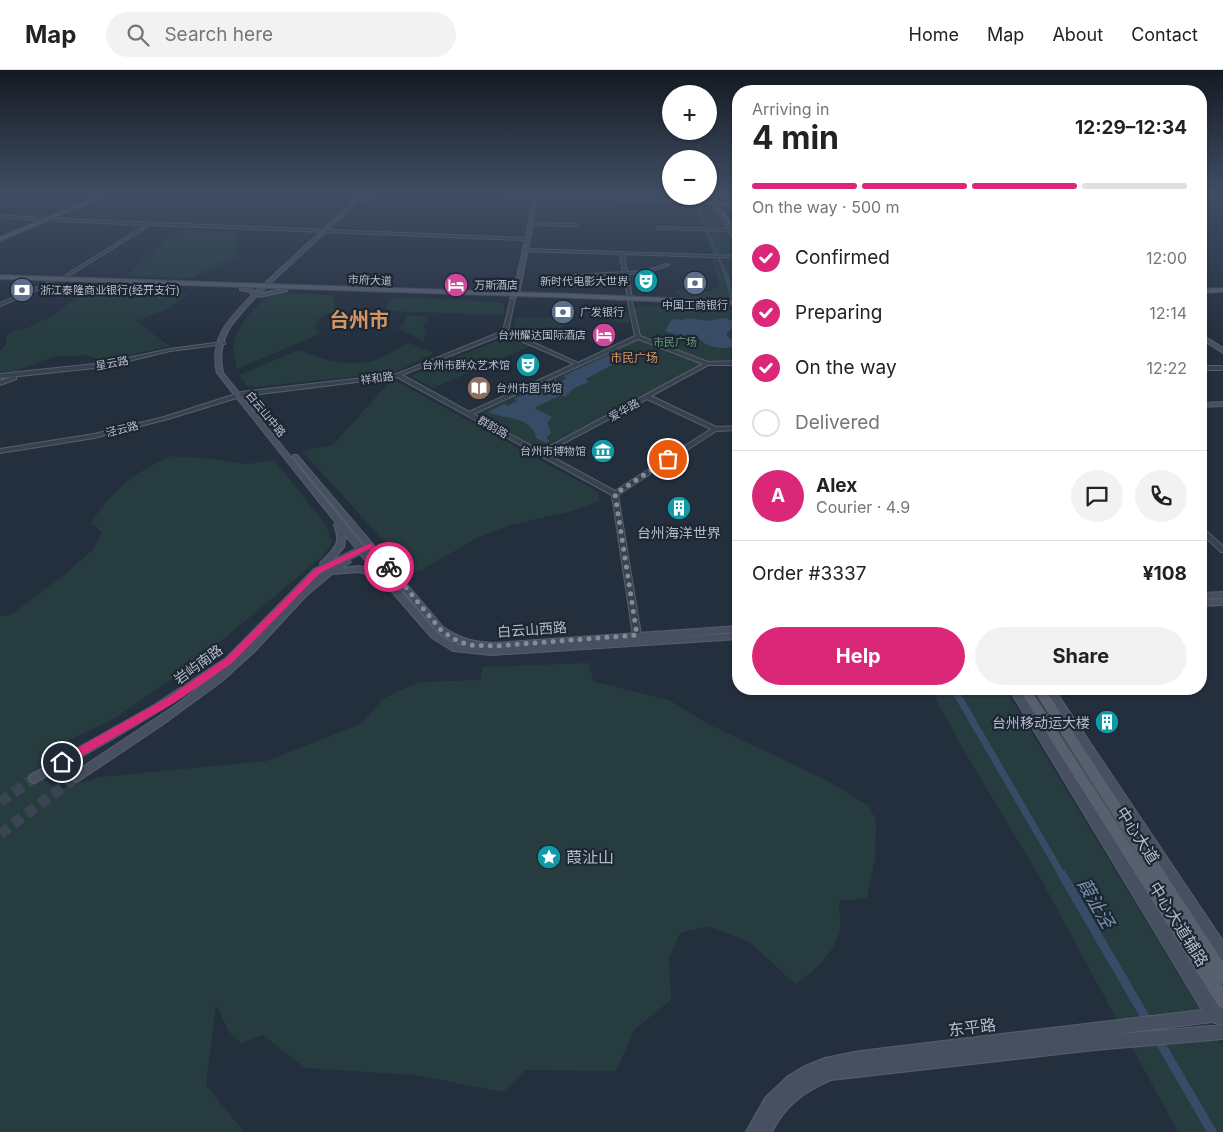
<!DOCTYPE html>
<meta charset="utf-8">
<style>
:root{--surface:#fff;--page:#f2f2f2;--text:#222;--muted:#767676;--line:#e0e0e0;--accent:#db2777}
body{margin:0;font-family:Inter,"Noto Sans SC",sans-serif;background:var(--page);color:var(--text);height:100vh;display:flex;flex-direction:column;font-size:19px;white-space:nowrap}
*{box-sizing:border-box;margin:0}
p{font-size:16px;color:var(--muted)}
.icon{flex:none;width:28px;height:28px;fill:none;stroke:currentColor;stroke-width:2;stroke-linecap:round;stroke-linejoin:round}
.map{position:relative;flex:1;overflow:hidden}
.side{position:absolute;left:732px;top:15px;width:475px;height:610px;display:flex;flex-direction:column;background:var(--surface);border-radius:20px;box-shadow:0 1px 4px #0004}
.side>*{flex:none}
.controls{position:absolute;left:662px;top:15px;display:grid;gap:10px}
.controls a{display:grid;place-items:center;width:55px;height:55px;border-radius:50%;background:var(--surface);box-shadow:0 1px 4px #0004;font-size:25px}
.pin{position:absolute;display:grid;place-items:center;width:42px;height:42px;color:#fff;margin:-21px;border:2px solid #fff;border-radius:50%;box-shadow:0 1px 5px #0007}
.courier{position:absolute;display:grid;place-items:center;width:50px;height:50px;margin:-25px;border:4px solid #db2777;border-radius:50%;background:#fff;color:#222;box-shadow:0 1px 6px #0007}
.head em{font-style:normal;font-weight:700}
.head div{display:flex;flex-direction:column-reverse}
.head{display:flex;align-items:center;justify-content:space-between;height:85px;padding:0 20px}
h1{font-size:32px;font-weight:700;line-height:38px}
.bar{display:grid;grid-template-columns:repeat(4,1fr);gap:8px 5px;align-content:center;height:60px;padding:0 20px}
.bar i{height:6px;border-radius:4px;background:var(--line)}
.bar .on{background:var(--accent)}
.bar p{grid-column:span 4}
.line{display:flex;align-items:center;gap:12px;padding:0 20px;border-top:1px solid var(--line)}
.line div{flex:1}
.round{display:grid;place-items:center;flex:none;width:52px;height:52px;border-radius:26px;background:var(--page)}
ol{padding:0 20px;list-style:none}
li{display:flex;align-items:center;gap:15px;height:55px}
li p{margin-inline-start:auto}
li .icon{padding:5px;border-radius:50%;background:var(--accent);color:#fff;stroke-width:4}
li:last-child{color:var(--muted)}
li i{width:28px;height:28px;border:2px solid var(--line);border-radius:50%}
.primary-button{display:flex;gap:10px;margin-top:auto;padding:10px 20px}
.primary-button a{flex:1;height:58px;border-radius:30px;background:var(--accent);color:#fff;font-size:20px;font-weight:700;line-height:58px;text-align:center}
.primary-button a+a{background:var(--page);color:var(--text)}
header{display:flex;align-items:center;gap:30px;box-sizing:border-box;height:70px;padding:0 25px;background:var(--surface);border-bottom:1px solid var(--line)}
header strong{font-size:24px}
nav{display:flex;gap:28px;margin-inline-start:auto;font-size:18px}
.search{width:350px;height:45px;background:var(--page);display:flex;align-items:center;gap:12px;box-sizing:border-box;padding:0 18px;border-radius:28px;color:var(--muted);font-size:19px}
.map>svg:first-child{display:block}
.medical{fill:#32303f}
.green{fill:#263c3f}
.water{fill:#394c67}
.lines{fill:none;stroke-linecap:round;stroke-linejoin:round}
.canal-far3{stroke:#394c67;stroke-width:2.5}
.canal-far2{stroke:#394c67;stroke-width:4}
.canal-far1{stroke:#394c67;stroke-width:7}
.canal{stroke:#394c67;stroke-width:9}
.secondary-tunnel{stroke:#3a4453;stroke-width:11;stroke-dasharray:11 5.5;stroke-linecap:butt}
.tertiary-casing{stroke:#565f6c;stroke-width:2}
.secondary-casing{stroke:#565f6c;stroke-width:2}
.primary-casing{stroke:#414a57;stroke-width:2}
.tertiary{fill:#38414e;fill-rule:evenodd}
.secondary{fill:#465061;fill-rule:evenodd}
.primary{fill:#56606e;fill-rule:evenodd}
.route{fill:#db2777}
.done{stroke:#828b98;stroke-width:5;stroke-dasharray:0 9}
.labels{text-anchor:middle;dominant-baseline:central;stroke-width:4.5;stroke-linejoin:round;paint-order:stroke}
.far-street-label{font-size:11px;fill:#b4bcc9;stroke:#1d2633}
.far-poi-label{font-size:11px;fill:#b4bcc9;stroke:#1d2633;text-anchor:end}
.far-park-label{font-size:11px;fill:#6b9a76;stroke:#1d2633}
.far-neighbourhood-label{font-size:12px;fill:#d59563;stroke:#1d2633}
.poi-label{font-size:14px;fill:#b4bcc9;stroke:#1d2633}
.street-label{font-size:14px;fill:#b4bcc9;stroke:#1d2633}
.near-street-label{font-size:16px;fill:#b4bcc9;stroke:#1d2633}
.near-poi-label{font-size:16px;fill:#b4bcc9;stroke:#1d2633;text-anchor:start}
.near-water-label{font-size:18px;font-style:italic;fill:#7c92b1;stroke:#1d2633}
.far-town-label{font-size:20px;font-weight:bold;fill:#d59563;stroke:#1d2633}
</style>
<header>
<strong>Map</strong>
<div class="search"><svg class="icon" aria-label="search" viewBox="0 0 24 24"><circle cx="10" cy="10" r="6"/><path d="M15 15l6 6"/></svg>Search here</div>
<nav><a>Home</a><a>Map</a><a>About</a><a>Contact</a></nav>
</header>
<div class="map">
<svg width="1223" height="1062" viewBox="0 0 1223 1062">
<rect width="100%" height="100%" fill="#242f3e"/>
<path class="medical" d="M537 122H671V126H686V128L542 124Z
M90 134 122 136 110 142 73 141Z"/>
<path class="green" d="M702 134 712 137 724 159 701 157 695 137Z
M182 159 237 162 236 187 208 199 195 208 125 206 169 167Z
M702 161 727 162 739 186 712 184Z
M712 189 739 190V230L682 229 675 220 710 221 720 216Z
M100 221 119 223 135 221 189 224 166 240 136 251 170 276 104 291 86 285 53 287 16 301H0V281L6 274V266L11 261 25 259 56 244 83 222Z
M279 223 332 225 337 241C327 246 314 246 315 259L320 264 237 299 233 282 235 266 248 245 268 226Z
M394 227 499 232 504 234 503 244 498 245 392 241 385 238Z
M602 236C613 236 620 237 629 244L630 252 623 253 609 250V247L601 242Z
M638 236 739 240V289L709 291 550 377H536L478 346V342L481 340 632 270 640 264 632 240Z
M361 242 377 245 379 250C369 260 350 262 339 255L338 252 342 247Z
M406 245 426 247 428 253H423L424 259 427 257 424 263 427 264 424 268 425 270 423 271 400 259 397 260 405 252Z
M516 247 560 248 564 249V250H559V253L568 255C558 259 541 257 537 269L532 271 514 260Z
M508 266 531 276 433 318 411 306Z
M409 273 434 283 396 302 256 317 247 316 239 305 299 280C322 290 350 298 375 290 387 285 398 278 409 273Z
M392 309 597 421 600 431 573 441 511 455 479 467 414 504 302 381 333 375Z
M172 386 203 388 248 394 274 390 326 455 332 473 323 486 202 587 117 647 70 670 35 700 56 720 100 707 266 691 361 654 384 628 419 612 480 610 483 597 589 593 593 611 671 631 706 653 828 711 869 736 876 750 875 789 867 828 839 831C839 840 841 851 840 859 836 882 813 903 795 914L750 872 707 856 680 863 669 888 671 930 635 959 616 1001 525 1000 503 1022 416 1005 305 998 263 965 241 973 229 962 216 935 206 1015 244 1062H0V546L11 545 65 504 94 479 102 462 91 453C109 423 139 398 172 386Z
M930 619H1005L1223 977V1062H1178L1039 806 965 682Z"/>
<path class="water" d="M690 248 706 251 726 248 736 252 735 257 727 262V266L735 272 736 276C723 280 707 278 697 267L673 264 665 261 672 249 683 250Z
M612 283 615 291 612 295 586 309 589 312 574 318 565 327 561 325 534 338 552 347 547 353 551 363 546 368 550 371 546 373 536 368C532 345 504 350 488 342L504 334 508 336 517 331 514 329 555 310 560 312 567 308 563 306Z"/>
<g class="lines">
<path class="canal-far3" d="M692 126 726 205"/>
<path class="canal-far2" d="M726 204 732 228 739 235"/>
<path class="canal-far1" d="M954 619 1062 805"/>
<path class="canal" d="M1062 804 1212 1062"/>
<path class="secondary-tunnel" d="M0 732 34 708
M0 764 76 707"/>
<g class="tertiary-casing">
<path id="tertiary" d="M0 145 38 148 525 168 527 169 525 170 150 155 62 210 60 209 61 208 146 155 38 150 0 147Z
M528 153 575 154 577 155 575 156 527 155Z
M657 157 733 159 735 160 733 161 656 159Z
M523 179 739 186V188L624 184 627 202 645 201 667 194 669 195 645 203 628 204 632 229 630 230 628 229 624 204 575 207 573 206 575 205 623 202 620 184 522 181Z
M50 212 53 213 0 236V233Z
M513 227 515 228 508 261 578 293 635 266 628 232 630 231 632 232 640 266 708 292 739 291V295H708L651 326 716 357 739 356V360L716 361 618 425 641 565 640 567H634L633 565 612 425 541 386 538 385 537 384 397 307 243 326 168 349 94 368 0 383V379L94 364 164 347 242 322 397 304 503 261 511 228ZM505 264 574 294 469 342 402 305ZM638 269 703 294 541 381 473 344ZM647 329 711 359 615 421 545 383Z
M223 272H225V274L170 281 104 297 0 308V304L104 293 170 279Z
M1201 296H1223V300H1201Z
M14 306 16 307V309L0 315V311Z
M1201 457 1203 458 1223 476V482H1221L1201 463Z"/>
</g>
<g class="secondary-casing">
<path id="secondary" d="M364 122H368L259 224 285 218 287 219V221L260 227 258 225C235 249 215 267 223 303L363 476H366L293 387V385H297L443 557C461 569 474 572 495 573L739 556V562L659 568 739 563V569L491 585 453 581 432 568 380 508 359 502 332 504 306 526 254 582 222 611 162 655 80 710 76 712 72 710 71 707 72 704 176 635 224 598C165 640 101 676 38 711L34 713 30 711 29 708 30 705 154 635 226 588 314 499 321 496 320 494 321 492C334 479 342 474 334 455L336 453 217 303C209 267 229 249 252 225L249 222 240 220V218L253 220 255 222ZM346 466 356 479 333 490 344 477ZM369 480 437 561 450 570 465 576 455 575 438 564 366 481ZM360 484 374 500 359 496 342 498 351 492 348 490ZM326 500 314 509 320 503Z
M380 122H388L372 126 365 132 362 131 370 124Z
M532 122H536L533 154 519 224 513 230 510 228 513 224 529 154Z
M717 122H721L724 129H722Z
M728 135H730L739 148V152Z
M713 136H715L739 174V179Z
M1201 264 1223 278V283L1201 269Z
M1223 332V336L1201 337V333Z
M1223 522V528L1201 529V523Z
M1223 529V535L1201 536V530Z
M1009 619H1019L1217 938 1223 937V952L1218 954 1212 952 1108 965 1223 955V969L1095 980 831 1010C805 1021 784 1036 772 1062H746L765 1028 788 1006 803 997 825 988 860 981 1202 940Z
M1044 619H1054L1223 871V888L1218 887Z"/>
</g>
<g class="primary-casing">
<path id="primary" d="M108 122H114L0 171V167Z
M407 122H450L713 132 709 122H711L718 132H739V134H719L739 164V169L715 134Z
M1220 122H1223V123H1220Z
M0 205 576 224 739 231V235L576 228 0 209Z
M1223 218V222L1201 223V219Z
M1019 619H1030L1155 812 1033 619H1045L1223 892V914L1220 912 1223 917V939L1218 936Z"/>
</g>
<use href="#tertiary" class="tertiary"/>
<use href="#secondary" class="secondary"/>
<use href="#primary" class="primary"/>
</g>
<linearGradient id="sky" x2="0" y2="1"><stop stop-color="#141a22"/><stop offset="0.45" stop-color="#3f4d63"/><stop offset="1" stop-color="#3f4d63" stop-opacity="0"/></linearGradient>
<rect width="1223" height="271" fill="url(#sky)"/>
<path class="route" d="M371 473 392 495V499H386L369 479 320 503 232 593 174 633 66 695H58V689L167 628 226 588 315 499Z"/>
<g class="lines">
<path class="done" d="M389 497 440 559 452 568 468 575 495 576 637 565 615 424 668 389"/>
</g>
<defs>
<g id="theatre-disc" transform="scale(1.25)"><circle r="9.5" fill="#0f9aa8" stroke="#1d2633"/><path d="M-5-5.5Q0-4 5-5.5V0Q5 5 0 6Q-5 5-5 0ZM-3.3-2.5H-1v1.5H-3.3ZM1-2.5H3.3v1.5H1ZM-2.8 1Q0 5.5 2.8 1Z" fill="#fff"/></g>
<g id="bank-disc" transform="scale(1.25)"><circle r="9.5" fill="#5c6f8a" stroke="#1d2633"/><path d="M-6-4H6V4H-6ZM0-2.3a2.3 2.3 0 1 0 0 4.6a2.3 2.3 0 1 0 0-4.6Z" fill="#fff"/></g>
<g id="hotel-disc" transform="scale(1.25)"><circle r="9.5" fill="#d1479c" stroke="#1d2633"/><path d="M-6-4.5h1.5V1H6V5H4.5V3h-9V5H-6ZM-4 0a1.8 1.8 0 1 1 3.6 0ZM.5 0V-2.5h3Q6-2.5 6 0Z" fill="#fff"/></g>
<g id="library-disc" transform="scale(1.25)"><circle r="9.5" fill="#8d6e63" stroke="#1d2633"/><path d="M-6-4Q-3-5.5-.7-3.5V5Q-3 3-6 4ZM6-4Q3-5.5 .7-3.5V5Q3 3 6 4Z" fill="#fff"/></g>
<g id="museum-disc" transform="scale(1.25)"><circle r="9.5" fill="#0f9aa8" stroke="#1d2633"/><path d="M0-6L6-3V-2H-6V-3ZM-5-1h2V3h-2ZM-1-1h2V3h-2ZM3-1h2V3H3ZM-6 4H6V6H-6Z" fill="#fff"/></g>
<g id="building-disc" transform="scale(1.25)"><circle r="9.5" fill="#0f9aa8" stroke="#1d2633"/><path d="M-4-6H4V6H1V3H-1V6H-4ZM-2.5-4.3h1.7v1.8h-1.7ZM.8-4.3h1.7v1.8H.8ZM-2.5-1h1.7V.8h-1.7ZM.8-1h1.7V.8H.8Z" fill="#fff"/></g>
<g id="sight-disc" transform="scale(1.25)"><circle r="9.5" fill="#0f9aa8" stroke="#1d2633"/><path d="M0-6L1.8-2.2L6-1.7L2.9 1.2L3.7 5.4L0 3.3L-3.7 5.4L-2.9 1.2L-6-1.7L-1.8-2.2Z" fill="#fff"/></g>
</defs>
<g fill-rule="evenodd">
<use href="#theatre-disc" x="646" y="211"/>
<use href="#bank-disc" x="695" y="213"/>
<use href="#hotel-disc" x="456" y="215"/>
<use href="#bank-disc" x="22" y="220"/>
<use href="#bank-disc" x="563" y="242"/>
<use href="#hotel-disc" x="604" y="265"/>
<use href="#theatre-disc" x="528" y="295"/>
<use href="#library-disc" x="479" y="318"/>
<use href="#museum-disc" x="603" y="381"/>
<use href="#building-disc" x="679" y="438"/>
<use href="#building-disc" x="1107" y="652"/>
<use href="#sight-disc" x="549" y="787"/>
</g>
<g class="labels">
<g class="far-street-label">
<text transform="translate(370 210) rotate(2)">市府大道</text>
<text transform="translate(112 293) rotate(-11)">星云路</text>
<text transform="translate(377 308) rotate(-7)">祥和路</text>
<text transform="translate(624 340) rotate(-29)">爱华路</text>
<text transform="translate(266 344) rotate(51)">白云山中路</text>
<text transform="translate(493 357) rotate(29)">群韵路</text>
<text transform="translate(122 359) rotate(-14)">泾云路</text>
</g>
<g class="far-poi-label">
<text x="628" y="211">新时代电影大世界</text>
<text x="474" y="215" text-anchor="start">万斯酒店</text>
<text x="40" y="220" text-anchor="start">浙江泰隆商业银行(经开支行)</text>
<text x="695" y="235" text-anchor="middle">中国工商银行</text>
<text x="580" y="242" text-anchor="start">广发银行</text>
<text x="586" y="265">台州耀达国际酒店</text>
<text x="510" y="295">台州市群众艺术馆</text>
<text x="496" y="318" text-anchor="start">台州市图书馆</text>
<text x="586" y="381">台州市博物馆</text>
</g>
<g class="far-park-label">
<text x="675" y="272">市民广场</text>
</g>
<g class="far-neighbourhood-label">
<text x="634" y="287">市民广场</text>
</g>
<g class="poi-label">
<text x="679" y="462">台州海洋世界</text>
<text x="1090" y="652" text-anchor="end">台州移动运大楼</text>
</g>
<g class="street-label">
<text transform="translate(532 559) rotate(-4)">白云山西路</text>
<text transform="translate(198 594) rotate(-36)">岩屿南路</text>
</g>
<g class="near-street-label">
<text transform="translate(1138 765) rotate(57)">中心大道</text>
<text transform="translate(1179 854) rotate(58)">中心大道辅路</text>
<text transform="translate(972 957) rotate(-7)">东平路</text>
</g>
<g class="near-poi-label">
<text x="566" y="787">葭沚山</text>
</g>
<g class="near-water-label">
<text transform="translate(1096 833) rotate(60)">葭沚泾</text>
</g>
<g class="far-town-label">
<text x="359" y="250">台州市</text>
</g>
</g>
</svg>
<div class="controls">
<a>+</a>
<a>−</a>
</div>
<div class="pin" style="left:668px;top:389px;background:#ea580c"><svg class="icon" aria-label="bag" viewBox="0 0 24 24"><path d="M5 8h14l-1 12H6zM9 8a3 3 0 0 1 6 0"/></svg></div>
<div class="pin" style="left:62px;top:692px;background:#1f2937"><svg class="icon" aria-label="home" viewBox="0 0 24 24"><path d="M3 11l9-7 9 7M6 9v11h12V9"/></svg></div>
<div class="courier" style="left:389px;top:497px"><svg class="icon" aria-label="bike" viewBox="0 0 24 24"><circle cx="6" cy="16" r="4"/><circle cx="18" cy="16" r="4"/><path d="M6 16l4-8h5l3 8M10 8l3 8H6M13 5h3"/></svg></div>
<section class="side">
<div class="head"><div><h1>4 min</h1><p>Arriving in</p></div><em>12:29–12:34</em></div>
<div class="bar"><i class="on"></i><i class="on"></i><i class="on"></i><i></i><p>On the way · 500 m</p></div>
<ol>
<li><svg class="icon" aria-label="check" viewBox="0 0 24 24"><path d="M5 12l5 5 9-10"/></svg>Confirmed<p>12:00</p></li>
<li><svg class="icon" aria-label="check" viewBox="0 0 24 24"><path d="M5 12l5 5 9-10"/></svg>Preparing<p>12:14</p></li>
<li><svg class="icon" aria-label="check" viewBox="0 0 24 24"><path d="M5 12l5 5 9-10"/></svg>On the way<p>12:22</p></li>
<li><i></i>Delivered</li>
</ol>
<div class="line" style="height:90px"><b class="round" style="background:var(--accent);color:#fff">A</b><div><b>Alex</b><p>Courier · 4.9</p></div><a class="round"><svg class="icon" aria-label="chat" viewBox="0 0 24 24"><path d="M4 5h16v11H9l-5 4z"/></svg></a><a class="round"><svg class="icon" aria-label="phone" viewBox="0 0 24 24"><path d="M5 4h4l2 5-3 2q2 4 5 5l2-3 5 2v4C11 20 4 13 5 4z"/></svg></a></div>
<div class="line" style="height:65px"><div>Order #3337</div><b>¥108</b></div>
<div class="primary-button"><a>Help</a><a>Share</a></div>
</section>
</div>
